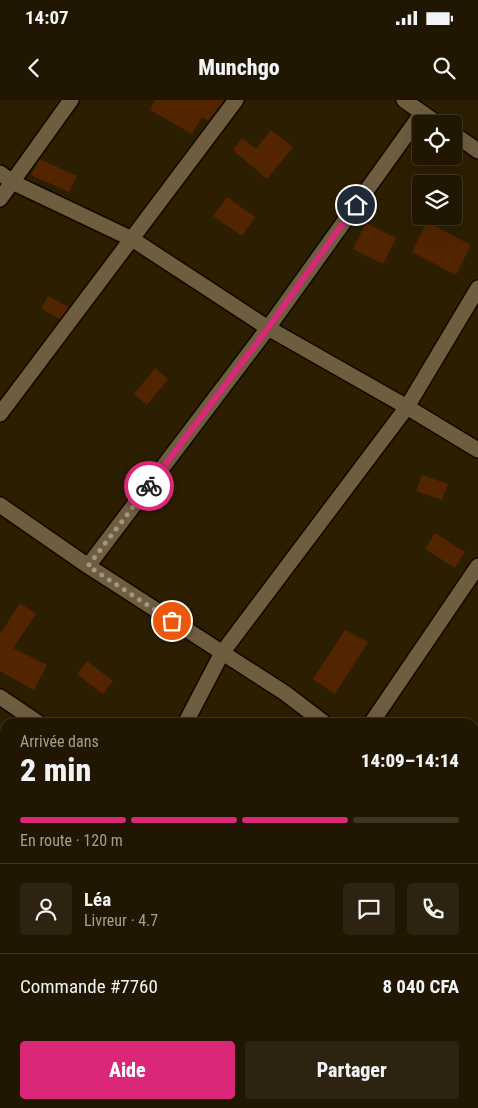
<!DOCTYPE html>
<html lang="fr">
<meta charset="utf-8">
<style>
:root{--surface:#211601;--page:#2d2310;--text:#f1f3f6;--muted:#a29f99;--line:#3e3523;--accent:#db2777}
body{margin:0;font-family:"Roboto Condensed",sans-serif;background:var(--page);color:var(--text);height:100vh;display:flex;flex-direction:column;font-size:19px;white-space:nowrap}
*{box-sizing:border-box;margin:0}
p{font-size:16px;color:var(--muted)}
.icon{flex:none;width:28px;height:28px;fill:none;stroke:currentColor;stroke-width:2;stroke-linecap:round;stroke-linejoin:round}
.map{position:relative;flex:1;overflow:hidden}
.drawer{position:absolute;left:0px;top:618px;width:479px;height:391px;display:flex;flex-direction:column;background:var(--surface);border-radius:15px 15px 0 0;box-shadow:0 5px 20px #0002,0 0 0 1px var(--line)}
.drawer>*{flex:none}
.fabs{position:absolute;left:412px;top:15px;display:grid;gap:10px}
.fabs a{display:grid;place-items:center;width:50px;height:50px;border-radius:5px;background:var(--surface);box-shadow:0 5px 20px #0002,0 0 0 1px var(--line);font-size:25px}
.pin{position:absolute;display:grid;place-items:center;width:42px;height:42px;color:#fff;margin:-21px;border:2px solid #fff;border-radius:50%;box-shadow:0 1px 5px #0007}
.courier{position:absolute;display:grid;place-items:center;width:50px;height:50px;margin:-25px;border:4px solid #db2777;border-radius:50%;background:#fff;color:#222;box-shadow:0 1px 6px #0007}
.overview em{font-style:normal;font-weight:800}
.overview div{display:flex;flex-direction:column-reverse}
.overview{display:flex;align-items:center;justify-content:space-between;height:85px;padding:0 20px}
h1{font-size:32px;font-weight:800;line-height:38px}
.bar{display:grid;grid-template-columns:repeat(4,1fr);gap:8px 5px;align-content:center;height:60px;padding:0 20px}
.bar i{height:6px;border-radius:4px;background:var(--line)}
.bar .on{background:var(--accent)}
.bar p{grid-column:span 4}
.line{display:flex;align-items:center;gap:12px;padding:0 20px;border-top:1px solid var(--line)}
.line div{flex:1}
.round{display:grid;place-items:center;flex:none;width:52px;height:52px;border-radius:5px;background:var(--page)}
.primary-button{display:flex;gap:10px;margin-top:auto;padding:10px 20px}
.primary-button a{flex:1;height:58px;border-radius:5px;background:var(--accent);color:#fff;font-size:20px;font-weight:800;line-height:58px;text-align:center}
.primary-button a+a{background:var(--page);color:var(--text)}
.status{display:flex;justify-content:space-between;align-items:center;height:35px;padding:0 25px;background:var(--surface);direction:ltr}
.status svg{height:14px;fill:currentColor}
header{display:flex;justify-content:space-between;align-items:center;height:65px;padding:0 20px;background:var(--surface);font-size:22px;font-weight:800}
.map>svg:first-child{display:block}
.building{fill:#522500}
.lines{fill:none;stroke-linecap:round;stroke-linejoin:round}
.street-casing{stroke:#120800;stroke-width:18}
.secondary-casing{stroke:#120800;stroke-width:18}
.street{stroke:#6e5d3f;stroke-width:15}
.secondary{stroke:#6e5d3f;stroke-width:15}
.done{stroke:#a09681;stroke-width:5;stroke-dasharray:0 9}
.route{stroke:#db2777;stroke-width:6}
</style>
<div class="status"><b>14:07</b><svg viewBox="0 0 49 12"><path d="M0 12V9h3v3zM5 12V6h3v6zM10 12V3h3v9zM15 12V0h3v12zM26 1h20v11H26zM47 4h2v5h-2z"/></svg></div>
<header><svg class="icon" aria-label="back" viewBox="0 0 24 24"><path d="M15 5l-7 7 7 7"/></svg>Munchgo<svg class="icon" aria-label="search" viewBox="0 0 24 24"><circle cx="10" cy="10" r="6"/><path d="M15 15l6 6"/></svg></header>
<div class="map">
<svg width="478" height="1008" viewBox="0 0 478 1008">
<rect width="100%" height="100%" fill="#2c1e01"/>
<path class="building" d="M155 0H224L208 21 202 17 192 34 150 10Z
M271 30 293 47 267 79 233 50 242 38 256 49Z
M40 59 77 76 69 92 31 75Z
M227 97 255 117 242 136 213 116Z
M427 122 471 145 456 175 412 152Z
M366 123 396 138 383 164 353 149Z
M48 196 69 207 60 219 41 209Z
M155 268 168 279 147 305 134 294Z
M422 375 448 384 442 400 416 391Z
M435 433 465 452 455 468 425 449Z
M20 503 36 514 13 548 47 565 34 590 0 571V534Z
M345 530 368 542 335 594 313 579Z
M87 561 113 581 103 594 77 574Z"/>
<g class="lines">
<g class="street-casing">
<path id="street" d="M0 73 12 82 132 139 268 228 407 307 478 350
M0 99 71 0
M0 314 236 0
M0 405 88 466 285 593 323 622
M88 466 268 228 422 13
M0 597 37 622
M186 622 222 553 407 307 478 188
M372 622 478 466
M0 705 5 693
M474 733 478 736
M474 934 478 937
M0 940 5 932
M11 1004 22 1008
M419 1004 424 1008
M172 1008 174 1004
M331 1008 333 1004"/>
</g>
<g class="secondary-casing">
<path id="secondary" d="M404 0 438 24
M454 34 478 51"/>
</g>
<use href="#street" class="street"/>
<use href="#secondary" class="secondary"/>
</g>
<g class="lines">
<path class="done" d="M149 386 88 466 172 521"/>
<path class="route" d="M149 386 268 228 356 105"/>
</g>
</svg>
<div class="fabs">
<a><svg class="icon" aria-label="locate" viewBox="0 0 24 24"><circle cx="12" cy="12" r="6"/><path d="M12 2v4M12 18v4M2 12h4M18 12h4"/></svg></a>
<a><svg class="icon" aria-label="layers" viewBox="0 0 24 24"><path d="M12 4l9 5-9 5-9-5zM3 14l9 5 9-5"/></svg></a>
</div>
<div class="pin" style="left:172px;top:521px;background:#ea580c"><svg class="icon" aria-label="bag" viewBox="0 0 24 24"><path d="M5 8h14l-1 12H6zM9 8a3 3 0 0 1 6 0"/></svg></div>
<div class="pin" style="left:356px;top:105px;background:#1f2937"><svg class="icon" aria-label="home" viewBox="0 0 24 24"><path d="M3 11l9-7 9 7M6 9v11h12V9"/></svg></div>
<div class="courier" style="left:149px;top:386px"><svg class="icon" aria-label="bike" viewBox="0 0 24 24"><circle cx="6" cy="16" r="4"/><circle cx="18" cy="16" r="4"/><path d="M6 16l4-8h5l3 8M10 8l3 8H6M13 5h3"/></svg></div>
<section class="drawer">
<div class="overview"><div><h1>2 min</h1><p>Arrivée dans</p></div><em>14:09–14:14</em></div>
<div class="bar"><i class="on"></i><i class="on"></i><i class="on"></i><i></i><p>En route · 120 m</p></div>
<div class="line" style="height:90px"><a class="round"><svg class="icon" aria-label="person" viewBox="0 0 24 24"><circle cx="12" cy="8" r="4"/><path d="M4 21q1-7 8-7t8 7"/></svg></a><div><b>Léa</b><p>Livreur · 4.7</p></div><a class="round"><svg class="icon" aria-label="chat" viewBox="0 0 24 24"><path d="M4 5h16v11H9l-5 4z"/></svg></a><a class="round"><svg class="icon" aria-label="phone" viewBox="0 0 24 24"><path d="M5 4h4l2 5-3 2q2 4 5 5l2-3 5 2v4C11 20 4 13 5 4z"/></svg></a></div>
<div class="line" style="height:65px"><div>Commande #7760</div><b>8 040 CFA</b></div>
<div class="primary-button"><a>Aide</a><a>Partager</a></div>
</section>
</div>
